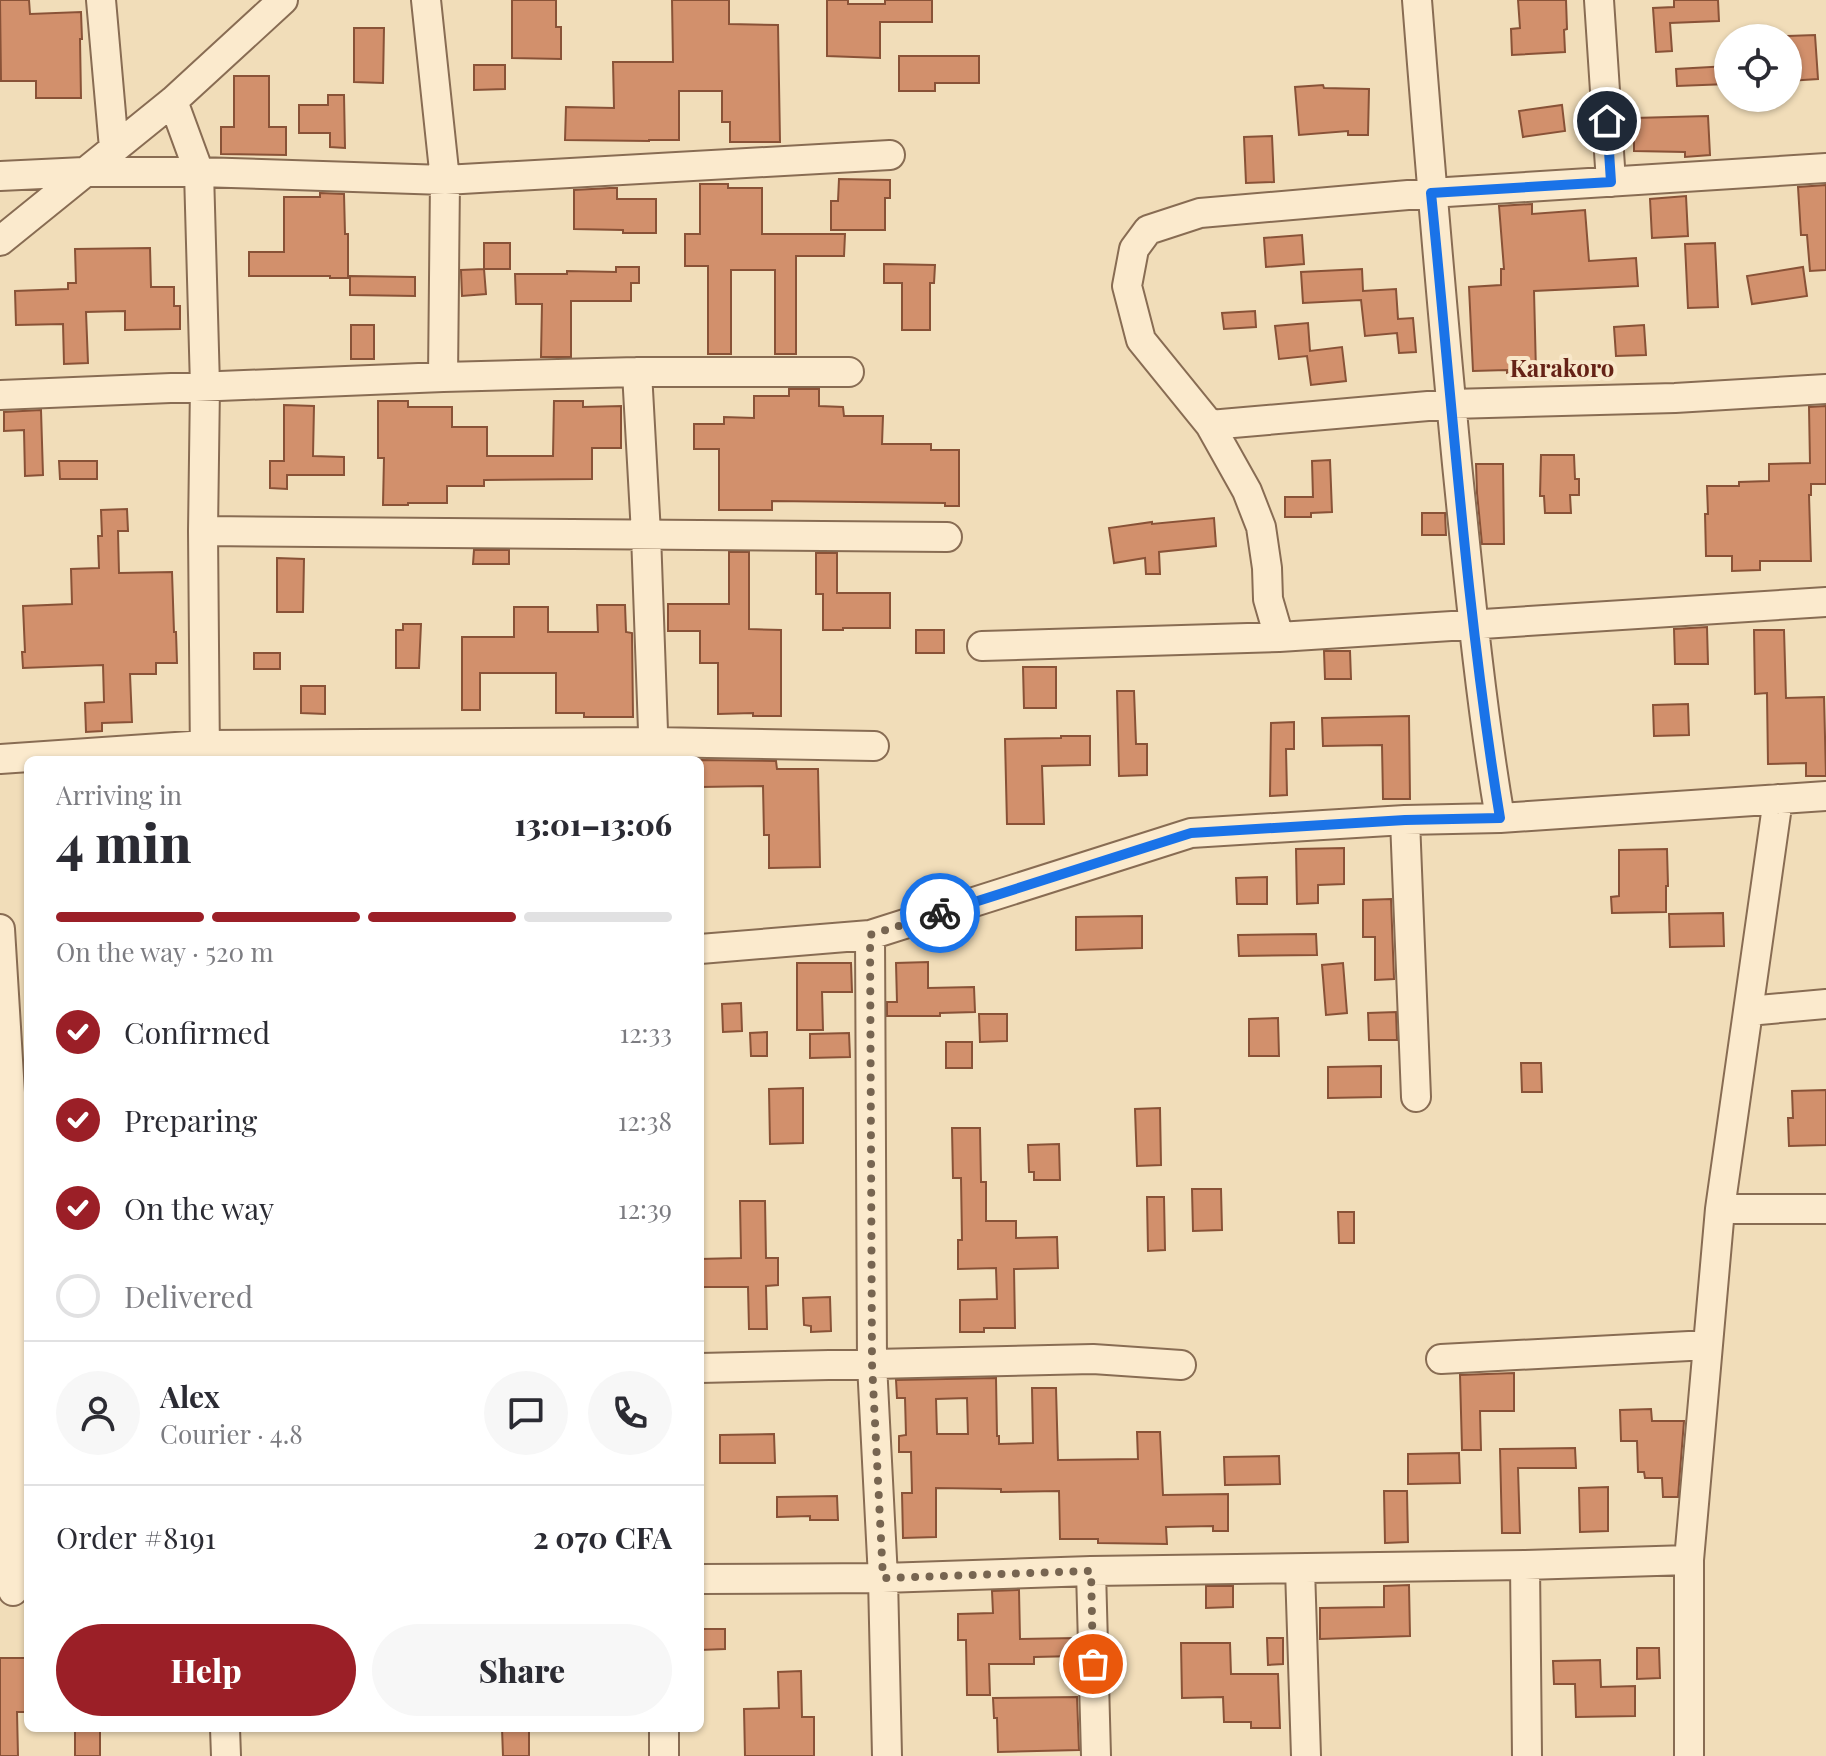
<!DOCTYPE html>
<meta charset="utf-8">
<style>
:root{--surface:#fff;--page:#f7f7f7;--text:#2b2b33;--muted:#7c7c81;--line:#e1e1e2;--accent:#9b1f27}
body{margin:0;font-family:"Playfair Display",serif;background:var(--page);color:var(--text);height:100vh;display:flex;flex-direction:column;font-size:30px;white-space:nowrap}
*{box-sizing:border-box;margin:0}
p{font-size:26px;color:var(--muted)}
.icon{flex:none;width:44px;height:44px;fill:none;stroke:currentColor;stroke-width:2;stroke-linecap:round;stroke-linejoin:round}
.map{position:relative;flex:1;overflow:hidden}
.side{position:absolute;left:24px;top:756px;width:680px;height:976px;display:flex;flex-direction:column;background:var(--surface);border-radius:12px;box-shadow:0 2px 6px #0004}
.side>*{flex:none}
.controls{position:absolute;left:1714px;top:24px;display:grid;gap:16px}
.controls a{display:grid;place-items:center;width:88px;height:88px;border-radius:50%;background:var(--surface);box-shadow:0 2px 6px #0004;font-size:40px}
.pin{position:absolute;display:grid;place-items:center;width:68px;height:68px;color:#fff;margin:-34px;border:4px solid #fff;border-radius:50%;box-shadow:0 2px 8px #0007}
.courier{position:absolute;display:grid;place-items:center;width:80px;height:80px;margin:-40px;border:6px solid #1a73e8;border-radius:50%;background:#fff;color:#222;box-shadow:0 2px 10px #0007}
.headline em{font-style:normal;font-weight:800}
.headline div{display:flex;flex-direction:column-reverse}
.headline{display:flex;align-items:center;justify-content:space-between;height:136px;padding:0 32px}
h1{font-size:52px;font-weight:800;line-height:60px}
.bar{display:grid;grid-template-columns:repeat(4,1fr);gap:12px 8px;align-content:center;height:96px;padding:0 32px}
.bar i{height:10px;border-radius:6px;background:var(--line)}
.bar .selected{background:var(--accent)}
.bar p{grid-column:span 4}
.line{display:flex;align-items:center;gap:20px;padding:0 32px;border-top:2px solid var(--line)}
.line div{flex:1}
.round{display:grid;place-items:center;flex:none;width:84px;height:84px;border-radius:42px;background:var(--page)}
ol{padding:0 32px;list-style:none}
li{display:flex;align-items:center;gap:24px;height:88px}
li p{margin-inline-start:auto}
li .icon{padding:8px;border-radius:50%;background:var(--accent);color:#fff;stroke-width:4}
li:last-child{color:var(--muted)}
li i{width:44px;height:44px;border:4px solid var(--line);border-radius:50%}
.cta{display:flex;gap:16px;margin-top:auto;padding:16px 32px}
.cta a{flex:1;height:92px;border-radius:48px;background:var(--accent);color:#fff;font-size:32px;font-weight:800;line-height:92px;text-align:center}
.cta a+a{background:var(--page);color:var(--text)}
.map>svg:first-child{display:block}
.building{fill:#d2906c;stroke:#895237;stroke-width:2;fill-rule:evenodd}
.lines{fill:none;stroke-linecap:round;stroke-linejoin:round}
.minor-casing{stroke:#886c53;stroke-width:32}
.minor{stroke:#fbeacd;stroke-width:28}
.done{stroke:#776551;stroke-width:8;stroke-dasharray:0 14.4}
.route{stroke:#1a73e8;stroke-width:10}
.labels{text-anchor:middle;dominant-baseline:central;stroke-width:8;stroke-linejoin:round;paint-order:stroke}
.quarter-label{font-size:24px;font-weight:bold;fill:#652216;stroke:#f8e7c9}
</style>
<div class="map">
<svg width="1826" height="1756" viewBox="0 0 1826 1756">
<rect width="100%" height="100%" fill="#f1ddb9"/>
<path class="building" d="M0 0H29L30 14 81 12 82 39H80L81 98H36V81H1Z
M512 0H556V27H561V59L512 58Z
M672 0H729V24L778 25 780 142H730V122H722V91H679V140H649V141L565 140 566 107 614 108 613 62H673Z
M827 0H848V4H885V0H932V22H880V58L827 56Z
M1518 0H1566L1567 29 1564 30 1565 52 1512 55 1511 29 1520 28Z
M1674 0H1718L1719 21 1670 23 1672 51 1656 52 1653 8 1674 7Z
M354 28H384L383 83 354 82Z
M1815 35 1818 79 1788 81V36Z
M899 56H979V83H935V91H899Z
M474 65H505V89L474 90Z
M1728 66V84L1677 86 1676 69Z
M234 76H269V127H286V155L221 154V127H234Z
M1323 85 1324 88 1369 89 1368 135H1348V131L1299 135 1295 87Z
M328 95H344L345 148 330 147V133H299V105H328Z
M1562 105 1565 131 1523 137 1519 111Z
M1708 116 1710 155 1685 157V152L1634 151V118Z
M1272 136 1274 182 1246 183 1244 137Z
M839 179 890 180V198H885V230H831V201H838Z
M700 184H728V188H762V234H845L844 256H796V354H775V270H731V354H708V266H685V234H700Z
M1826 185V270L1810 271 1807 235H1801L1798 187Z
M610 188H617V199H656V233H623V230L574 229V190Z
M320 193 344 194 345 234H348V278H330V276H249V252H284V197H320Z
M1686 196 1688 236 1652 238 1650 199Z
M1532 204V214L1585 210 1589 261 1636 258 1638 286 1534 291 1536 372 1507 373V370L1473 371 1469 287 1501 285V269H1504L1499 206Z
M1302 235 1304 264 1266 267 1264 238Z
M484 243H510V269H484Z
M1715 243 1718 307 1688 308 1685 244Z
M150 248 151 287H174V306H180V329L125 330V311L86 312 88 363 64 364 63 324 16 325 15 291 68 289V283H76L75 249Z
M884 264 935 265 934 283H930V330H902V283H884Z
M616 267H639V283H631V301H571V357H541L542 304H516L515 274H567V271L616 272Z
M1803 267 1807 296 1752 304 1747 276Z
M484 269 486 294 462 296 461 270Z
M1362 269 1363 291 1396 289 1398 319 1413 318 1416 352 1399 353 1397 333 1365 336 1361 300 1303 303 1301 272Z
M350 276 415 277V296L350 295Z
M1255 311 1256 327 1224 329 1222 313Z
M1308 323 1310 351 1342 347 1346 381 1311 385 1307 356 1279 359 1275 326Z
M351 325H374V359H351Z
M1644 325 1646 355 1616 356 1614 327Z
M789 389H819V406L843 407 844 416H883L882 444H931V450H959V506H945V503L772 501V510H719V449H694V424H724V417L754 418V396H789Z
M378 401H408V407H452V427H487V456H553L554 401H583V407L621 406V448H592V479L484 480V486H447V503H408V505H383L384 458H378Z
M284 405 314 406 313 456 344 457V475H287V489L270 488V461H284Z
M1826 406V484H1811V495H1809L1811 561H1760V570L1732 571V556H1706L1705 514H1708L1707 486H1739V482L1769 481V464L1810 463 1809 407Z
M41 410 43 475 25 476 24 430 4 431V412Z
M1541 455H1574L1575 479H1579V495H1570L1571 513H1545L1544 496H1540Z
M1330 460 1332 512 1311 513V517H1285V497H1313L1312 461Z
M59 461H97V479H60Z
M1476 464H1503L1504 544H1482L1477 493Z
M127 509 128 531H118L119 573 172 572 174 632H176L177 663H156V674H130L132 722 102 723V731L86 732 85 703 104 702 103 665 23 668 22 652H25L23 606 72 604 71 569 99 568 98 536H102L101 510Z
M1422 513H1445L1446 535H1422Z
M1214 518 1216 546 1159 552 1160 574H1146L1145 558 1114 563 1109 528 1152 522V524Z
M474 550H509V564H473Z
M729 552H749V629L781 630V716H753V713L718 714V663H700V631H668V604H729Z
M816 553H837V593H890V628H843V630H823V594H816Z
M277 558 304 559 303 612H277Z
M597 605H625L626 632 632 633 633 717H584V713H556V673H480V710H462V637H514V607H548V632H598Z
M403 624H421L419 668H396V630H403Z
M1707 627 1708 664H1675L1674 629Z
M916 630H944V653H916Z
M1754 630H1784L1786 698 1824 697 1826 776H1806V763L1768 764 1767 693 1755 694Z
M1324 651H1350L1351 679H1325Z
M254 653H280V669H254Z
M1023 667H1056V708H1024Z
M301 686H325V714L301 713Z
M1117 691H1134L1136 744H1147V775L1119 776Z
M1688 704 1689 735 1654 736 1653 705Z
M1409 716 1410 799H1383L1382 745 1323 746 1322 718Z
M1294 722V749H1286L1287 795 1270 796 1271 723Z
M1061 736H1090V765L1042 766 1044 824H1007L1005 739 1061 738Z
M700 760 776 761 777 769H818L820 867 769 868V835H764L763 786 700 787Z
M1344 848V884L1318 885V903L1297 904 1296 849Z
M1667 849 1668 886H1666V912L1612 913 1611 897 1619 896V850Z
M1267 877V904H1237L1236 878Z
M1391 899 1394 979 1375 980V937H1363V900Z
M1723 913 1724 946 1670 947 1669 914Z
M1142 916V948L1076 950V917Z
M1316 934 1317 955 1239 956 1238 935Z
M928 962V988L974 987 975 1012 940 1013V1016H887V1002H897L896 963Z
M797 963H851L852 992H822L823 1030H797Z
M1343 963 1347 1013 1326 1015 1322 965Z
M741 1003 742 1031 723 1032 722 1004Z
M1396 1012 1397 1040H1369L1368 1013Z
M979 1014H1007V1041L980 1042Z
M1278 1018 1279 1056H1249V1019Z
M767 1032V1056H751L750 1033Z
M849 1033 850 1057 810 1058V1034Z
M946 1042H972V1068H946Z
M1521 1063H1541L1542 1092H1522Z
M1381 1066V1097L1328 1098V1067Z
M803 1088V1143L770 1144 769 1089Z
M1826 1090V1145L1789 1146 1788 1118H1793L1792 1091Z
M1160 1108 1161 1165 1137 1166 1135 1109Z
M952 1128H980L981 1182H986V1221H1016V1238L1057 1237 1058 1268 1014 1269 1015 1328H984V1332H960V1300L997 1299 996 1268 958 1269V1240H962L961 1178H953Z
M1059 1144 1060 1180H1034V1172H1029L1028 1145Z
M1192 1189H1221L1222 1230 1193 1231Z
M1147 1197H1164L1165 1250 1148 1251Z
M740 1201H765L766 1258H778V1285L766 1286 767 1329H749L748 1287H700V1259L741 1258Z
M1338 1212H1354V1243H1339Z
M830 1297 831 1331 811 1332V1326L804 1325 803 1298Z
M1514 1373V1411H1480L1481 1450H1462L1460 1375Z
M996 1378 997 1436H999V1444L1033 1443 1032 1388H1056L1058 1460 1138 1459 1137 1432H1160L1163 1495 1228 1494V1531H1213V1526L1166 1527 1167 1544 1098 1543V1539H1060L1059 1491 1001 1492V1489L936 1488V1537L903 1538 902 1493H912L911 1452H899V1436L906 1435 905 1398H897L896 1380ZM967 1398 968 1434H937L936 1399Z
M1651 1409 1652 1421H1684L1678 1497H1663L1662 1478H1645L1644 1472H1638L1637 1441H1621L1620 1410Z
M774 1434 775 1463H720V1435Z
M1575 1448 1576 1468H1518L1520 1533H1502L1500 1449Z
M1459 1453 1460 1483 1408 1484V1454Z
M1279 1456 1280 1484 1225 1485 1224 1457Z
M1608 1487V1531L1580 1532 1579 1488Z
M1384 1491H1407L1408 1542 1385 1543Z
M837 1496 838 1520H810V1516L777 1517V1497Z
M1409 1585 1410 1636 1320 1639V1608L1384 1607V1586Z
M1206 1586H1233V1607L1206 1608Z
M1019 1590 1020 1639 1076 1638V1656L1034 1657V1664H989L990 1695H967L966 1640H958V1614L993 1613 992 1591Z
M700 1629H725V1649L700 1650Z
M1267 1638H1283V1664L1268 1665Z
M1181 1643H1230L1231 1674H1278L1280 1728H1251V1722H1224L1223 1697 1182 1698Z
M1637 1648H1659L1660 1678 1637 1679Z
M0 1658H28V1712H17L18 1756H0Z
M1600 1660 1601 1687 1635 1686V1716L1576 1717 1575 1684H1554L1553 1661Z
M801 1671 802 1717H814V1756H745L744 1709 779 1708 778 1672Z
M1077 1697 1079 1750 998 1752 997 1718H994L993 1698Z
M75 1728H100V1756H75Z
M502 1728H529V1756H503Z"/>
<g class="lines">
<g class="minor-casing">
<path id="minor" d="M101 0 114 148
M426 0 445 180 443 377
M1417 0C1429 155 1442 309 1457 464 1469 582 1480 700 1500 818
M1599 0 1611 182
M173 101 199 172 205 386 203 531 205 760
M0 176 84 172H199L445 180 890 155
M0 241 173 101 283 0
M637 372 646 534 654 759
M0 395 443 377 637 372H849
M1210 425 1451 404 1675 398 1826 389
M203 531 947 537
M1279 637 1268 599 1267 568 1261 527 1247 491 1210 425 1141 340 1127 286 1134 249 1148 230 1200 213 1431 193 1826 168
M982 646 1279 637 1826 602
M0 759 205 745 653 742 874 746
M1405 820 1416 1097
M0 929 13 1142V1591
M870 935 872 1364 883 1578 887 1756
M700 949 870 935 1191 833 1405 820 1500 818 1826 796
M1748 1011 1826 1004
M1720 1209H1826
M1441 1359 1708 1345
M700 1368 1093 1359 1181 1365
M1525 1565 1527 1756
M1300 1569 1306 1756
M1091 1571 1096 1756
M700 1579 883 1578 1091 1571 1525 1565 1689 1560
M225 1728 226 1756
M664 1728V1756
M1689 1756V1560L1720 1209 1778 799"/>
</g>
<use href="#minor" class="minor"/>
</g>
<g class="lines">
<path class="done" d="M940 913 870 935 872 1364 883 1578 1091 1571 1093 1664"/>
<path class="route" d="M940 913 1191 833 1405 820 1500 818C1466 611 1452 401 1431 193L1611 182 1607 121"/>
</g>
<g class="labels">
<g class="quarter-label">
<text x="1562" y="367">Karakoro</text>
</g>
</g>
</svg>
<div class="controls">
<a><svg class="icon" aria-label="locate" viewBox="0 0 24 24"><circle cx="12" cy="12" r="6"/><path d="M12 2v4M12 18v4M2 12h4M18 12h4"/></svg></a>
</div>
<div class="pin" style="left:1093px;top:1664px;background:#ea580c"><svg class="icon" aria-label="bag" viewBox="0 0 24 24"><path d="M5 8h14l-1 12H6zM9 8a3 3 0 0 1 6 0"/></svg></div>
<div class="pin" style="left:1607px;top:121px;background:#1f2937"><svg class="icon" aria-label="home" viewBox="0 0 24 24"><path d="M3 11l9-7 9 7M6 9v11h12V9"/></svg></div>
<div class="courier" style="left:940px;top:913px"><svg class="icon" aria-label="bike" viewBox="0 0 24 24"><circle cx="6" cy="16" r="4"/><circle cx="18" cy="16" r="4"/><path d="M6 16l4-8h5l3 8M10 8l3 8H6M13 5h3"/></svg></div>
<section class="side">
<div class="headline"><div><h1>4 min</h1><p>Arriving in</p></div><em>13:01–13:06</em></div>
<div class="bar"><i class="selected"></i><i class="selected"></i><i class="selected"></i><i></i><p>On the way · 520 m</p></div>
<ol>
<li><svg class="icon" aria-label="check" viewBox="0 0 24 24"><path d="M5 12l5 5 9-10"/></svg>Confirmed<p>12:33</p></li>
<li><svg class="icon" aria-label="check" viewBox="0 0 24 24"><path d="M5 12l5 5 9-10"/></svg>Preparing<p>12:38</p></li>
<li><svg class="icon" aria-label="check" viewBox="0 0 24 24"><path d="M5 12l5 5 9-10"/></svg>On the way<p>12:39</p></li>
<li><i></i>Delivered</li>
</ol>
<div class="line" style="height:144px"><a class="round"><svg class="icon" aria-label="person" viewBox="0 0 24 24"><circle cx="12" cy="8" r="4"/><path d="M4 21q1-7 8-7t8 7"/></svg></a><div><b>Alex</b><p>Courier · 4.8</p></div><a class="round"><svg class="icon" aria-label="chat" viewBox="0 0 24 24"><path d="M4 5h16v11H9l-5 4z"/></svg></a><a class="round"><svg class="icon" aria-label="phone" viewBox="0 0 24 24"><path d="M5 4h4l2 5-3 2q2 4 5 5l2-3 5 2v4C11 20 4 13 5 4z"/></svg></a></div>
<div class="line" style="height:104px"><div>Order #8191</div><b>2 070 CFA</b></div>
<div class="cta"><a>Help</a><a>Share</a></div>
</section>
</div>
